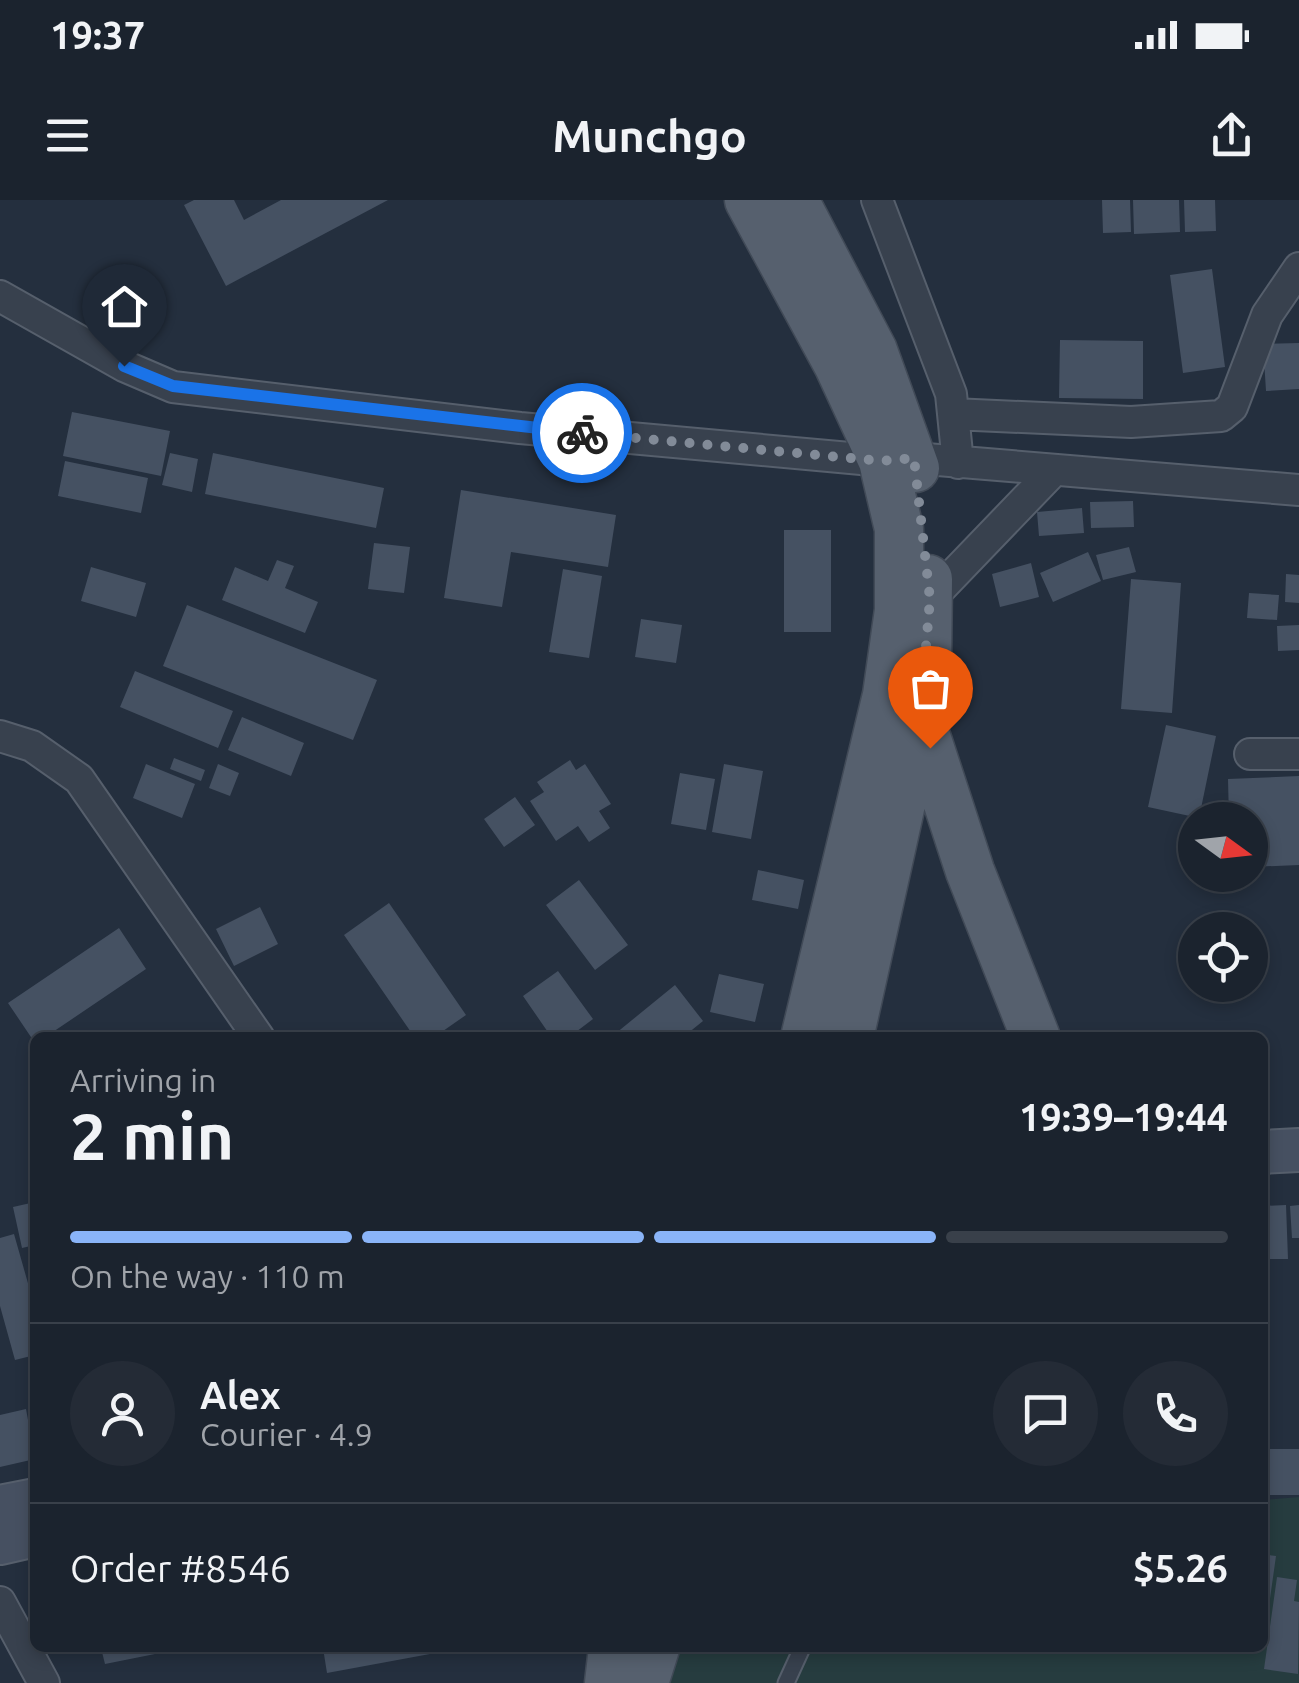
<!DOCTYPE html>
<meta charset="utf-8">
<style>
:root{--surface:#1b232e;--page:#242b36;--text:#f1f3f6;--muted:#a0a4aa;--line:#39404a;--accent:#8ab4f8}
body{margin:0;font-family:Ubuntu,sans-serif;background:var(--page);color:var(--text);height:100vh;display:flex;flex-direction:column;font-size:38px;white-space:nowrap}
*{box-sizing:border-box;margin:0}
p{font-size:32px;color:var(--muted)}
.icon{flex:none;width:55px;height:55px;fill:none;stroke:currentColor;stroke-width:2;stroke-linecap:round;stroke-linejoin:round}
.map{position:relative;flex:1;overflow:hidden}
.sheet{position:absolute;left:30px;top:832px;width:1238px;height:620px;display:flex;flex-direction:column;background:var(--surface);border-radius:15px;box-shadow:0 5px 15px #0003,0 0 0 2px var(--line)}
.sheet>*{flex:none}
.needle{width:65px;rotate:105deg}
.buttons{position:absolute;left:1178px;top:602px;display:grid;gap:20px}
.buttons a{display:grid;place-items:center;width:90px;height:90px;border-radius:50%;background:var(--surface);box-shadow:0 5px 15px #0003,0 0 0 2px var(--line);font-size:50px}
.pin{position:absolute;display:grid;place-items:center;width:85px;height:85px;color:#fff;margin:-102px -42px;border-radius:50% 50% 50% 0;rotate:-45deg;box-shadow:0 0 10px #0007}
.pin .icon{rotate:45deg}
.courier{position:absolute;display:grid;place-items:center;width:100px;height:100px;margin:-50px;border:8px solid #1a73e8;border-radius:50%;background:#fff;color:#222;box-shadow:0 2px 12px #0007}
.overview em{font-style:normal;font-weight:600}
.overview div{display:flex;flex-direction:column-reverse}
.overview{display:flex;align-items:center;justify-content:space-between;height:170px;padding:0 40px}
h1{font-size:65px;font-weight:600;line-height:75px}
.bar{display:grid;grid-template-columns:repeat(4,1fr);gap:15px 10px;align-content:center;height:120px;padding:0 40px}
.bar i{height:12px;border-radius:8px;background:var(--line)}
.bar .current{background:var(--accent)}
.bar p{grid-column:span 4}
.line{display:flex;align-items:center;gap:25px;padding:0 40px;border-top:2px solid var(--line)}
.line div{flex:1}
.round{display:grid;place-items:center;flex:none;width:105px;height:105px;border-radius:52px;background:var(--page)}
.status{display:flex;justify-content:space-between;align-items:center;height:70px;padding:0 50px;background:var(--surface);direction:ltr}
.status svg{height:28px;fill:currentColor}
header{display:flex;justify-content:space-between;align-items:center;height:130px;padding:0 40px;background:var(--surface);font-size:45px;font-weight:600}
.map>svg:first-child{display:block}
.green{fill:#263c3f}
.building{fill:#455162}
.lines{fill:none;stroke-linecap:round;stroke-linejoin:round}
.service-casing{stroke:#565f6c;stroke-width:19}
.minor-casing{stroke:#565f6c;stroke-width:34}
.secondary-casing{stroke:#565f6c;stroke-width:46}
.primary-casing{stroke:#414a57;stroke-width:51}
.service{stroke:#38414e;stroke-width:15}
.minor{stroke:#38414e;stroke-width:30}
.secondary{stroke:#465061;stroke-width:42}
.primary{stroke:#56606e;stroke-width:48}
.done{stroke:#828b98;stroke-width:10;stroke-dasharray:0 18}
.route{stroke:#1a73e8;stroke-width:12}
</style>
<div class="status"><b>19:37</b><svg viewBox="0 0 49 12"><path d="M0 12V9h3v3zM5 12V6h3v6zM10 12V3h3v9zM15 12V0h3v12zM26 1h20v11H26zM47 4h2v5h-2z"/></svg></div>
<header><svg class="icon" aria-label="menu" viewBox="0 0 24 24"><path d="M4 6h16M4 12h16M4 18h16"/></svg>Munchgo<svg class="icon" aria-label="share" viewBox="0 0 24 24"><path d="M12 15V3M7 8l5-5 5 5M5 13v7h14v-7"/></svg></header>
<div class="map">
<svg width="1299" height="1483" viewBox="0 0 1299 1483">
<rect width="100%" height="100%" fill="#242f3e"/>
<path class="green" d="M1299 1297V1483H667L677 1448H1262L1263 1300Z"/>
<path class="building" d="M194 0H234L244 20 281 0H388L226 86 184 5Z
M1102 0H1130L1131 32 1103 33Z
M1133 0H1179L1180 32 1134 34Z
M1184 0H1215L1216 31 1185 32Z
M1212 69 1225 167 1183 173 1170 75Z
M1060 140 1143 141V199L1059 198Z
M1299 143V189L1266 191 1263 144Z
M72 212 170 231 161 276 63 256Z
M170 253 198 259 192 292 162 285Z
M213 253 384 288 376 328 205 294Z
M65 261 148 278 141 313 58 296Z
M461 290 616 315 608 367 511 352 502 407 444 398Z
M1133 301 1134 327 1091 328 1090 302Z
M1082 308 1084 333 1039 336 1037 312Z
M784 330H831V432H784Z
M374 343 410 347 404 393 368 389Z
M1129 347 1136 372 1103 380 1096 355Z
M1088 352 1101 381 1053 402 1040 373Z
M277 360 294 366 285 388 318 402 305 433 222 400 235 367 268 381Z
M1031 363 1039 397 1000 407 992 374Z
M91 367 146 383 136 417 81 401Z
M563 369 602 376 589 458 549 452Z
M1286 374 1299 375V403L1285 402Z
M1131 379 1181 383 1172 513 1121 509Z
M1249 393 1279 395 1277 420 1247 418Z
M187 405 377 480 353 540 163 466Z
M641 419 682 425 676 463 635 457Z
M1299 425V450L1278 451 1277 426Z
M135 471 233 511 218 548 120 507Z
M242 517 304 543 291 576 228 550Z
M1166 525 1216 536 1199 618 1148 607Z
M174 558 205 570 201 581 170 569Z
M570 560 576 570 585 564 611 604 599 611 610 628 589 642 578 626 556 641 530 601 544 592 537 582Z
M146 564 195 584 182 618 133 598Z
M218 564 239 573 230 596 209 588Z
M724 564 763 571 751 639 712 632Z
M680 573 715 579 706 630 671 624Z
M1299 576V665L1250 667V620H1229L1228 579Z
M515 597 535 625 504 647 484 619Z
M758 670 804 680 798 709 752 700Z
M579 680 628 745 595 770 546 705Z
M389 703 466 815 433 838H415L344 735Z
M260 707 278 744 234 766 216 729Z
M119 728 146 769 44 838H35V843L8 803Z
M558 771 593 819 568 838H552L523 796Z
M719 774 764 784 755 822 710 812Z
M675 785 703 821 682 838H610Z
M35 1002V1045L22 1048 13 1007Z
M1286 1005 1288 1059H1262V1006Z
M1299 1005V1038H1292L1290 1006Z
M14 1034 35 1108V1155L15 1160 0 1106V1038Z
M26 1209 35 1259 0 1267V1215Z
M1262 1249H1299V1295H1262Z
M1262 1354 1276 1356 1265 1434H1262Z
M1277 1377 1297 1380 1294 1401 1299 1402 1298 1474 1264 1469Z
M101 1448H180V1449L105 1464Z
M323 1448H457V1449L327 1473Z"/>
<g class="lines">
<g class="service-casing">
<path id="service" d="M786 1483 802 1448"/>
</g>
<g class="minor-casing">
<path id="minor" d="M877 0 951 194 958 263
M0 96 124 166 173 187 520 228 883 261 914 258 1299 290
M953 214 1131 222 1221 216 1232 207 1267 115 1299 68
M930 399 1054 270
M0 536 32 546 79 579 259 838
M1250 554H1299
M0 1402 44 1483"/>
</g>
<g class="secondary-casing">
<path id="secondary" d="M1262 952 1299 950
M0 1307 35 1300
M0 1343 35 1335"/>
</g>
<g class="primary-casing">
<path id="primary" d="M749 0 838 164 883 261 899 329V410L887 495 805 838
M794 0 873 151 915 268
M920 518 970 671 1036 838
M849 838 920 518 927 463 928 379
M609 1483 613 1448
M644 1483 655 1448"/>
</g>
<use href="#service" class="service"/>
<use href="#minor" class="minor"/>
<use href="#secondary" class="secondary"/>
<use href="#primary" class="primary"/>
</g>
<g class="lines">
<path class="done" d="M582 233 882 261 914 258 930 399 920 518 930 548"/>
<path class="route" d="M124 166 173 186 582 233"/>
</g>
</svg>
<div class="buttons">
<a><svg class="needle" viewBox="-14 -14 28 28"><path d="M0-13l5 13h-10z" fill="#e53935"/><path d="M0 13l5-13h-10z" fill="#a0a4aa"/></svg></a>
<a><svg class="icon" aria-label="locate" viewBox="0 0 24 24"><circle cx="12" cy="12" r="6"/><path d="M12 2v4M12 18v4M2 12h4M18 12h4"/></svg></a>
</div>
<div class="pin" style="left:930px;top:548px;background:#ea580c"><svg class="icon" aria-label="bag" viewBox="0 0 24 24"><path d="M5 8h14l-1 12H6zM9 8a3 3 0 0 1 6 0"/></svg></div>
<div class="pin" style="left:124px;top:166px;background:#1f2937"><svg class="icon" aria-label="home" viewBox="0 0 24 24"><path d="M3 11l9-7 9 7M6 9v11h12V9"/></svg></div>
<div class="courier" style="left:582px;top:233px"><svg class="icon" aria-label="bike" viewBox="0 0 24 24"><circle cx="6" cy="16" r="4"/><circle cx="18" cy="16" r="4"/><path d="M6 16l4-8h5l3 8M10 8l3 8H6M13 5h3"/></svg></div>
<section class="sheet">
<div class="overview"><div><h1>2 min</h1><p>Arriving in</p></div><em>19:39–19:44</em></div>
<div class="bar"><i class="current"></i><i class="current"></i><i class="current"></i><i></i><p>On the way · 110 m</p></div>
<div class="line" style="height:180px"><a class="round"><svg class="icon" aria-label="person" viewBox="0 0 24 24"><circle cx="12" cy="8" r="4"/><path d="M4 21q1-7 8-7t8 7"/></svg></a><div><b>Alex</b><p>Courier · 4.9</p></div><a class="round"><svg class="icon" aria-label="chat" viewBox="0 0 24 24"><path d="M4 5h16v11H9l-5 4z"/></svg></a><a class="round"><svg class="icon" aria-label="phone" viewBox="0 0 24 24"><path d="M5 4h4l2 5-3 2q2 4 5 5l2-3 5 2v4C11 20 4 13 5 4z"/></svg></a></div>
<div class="line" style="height:130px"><div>Order #8546</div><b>$5.26</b></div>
</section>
</div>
